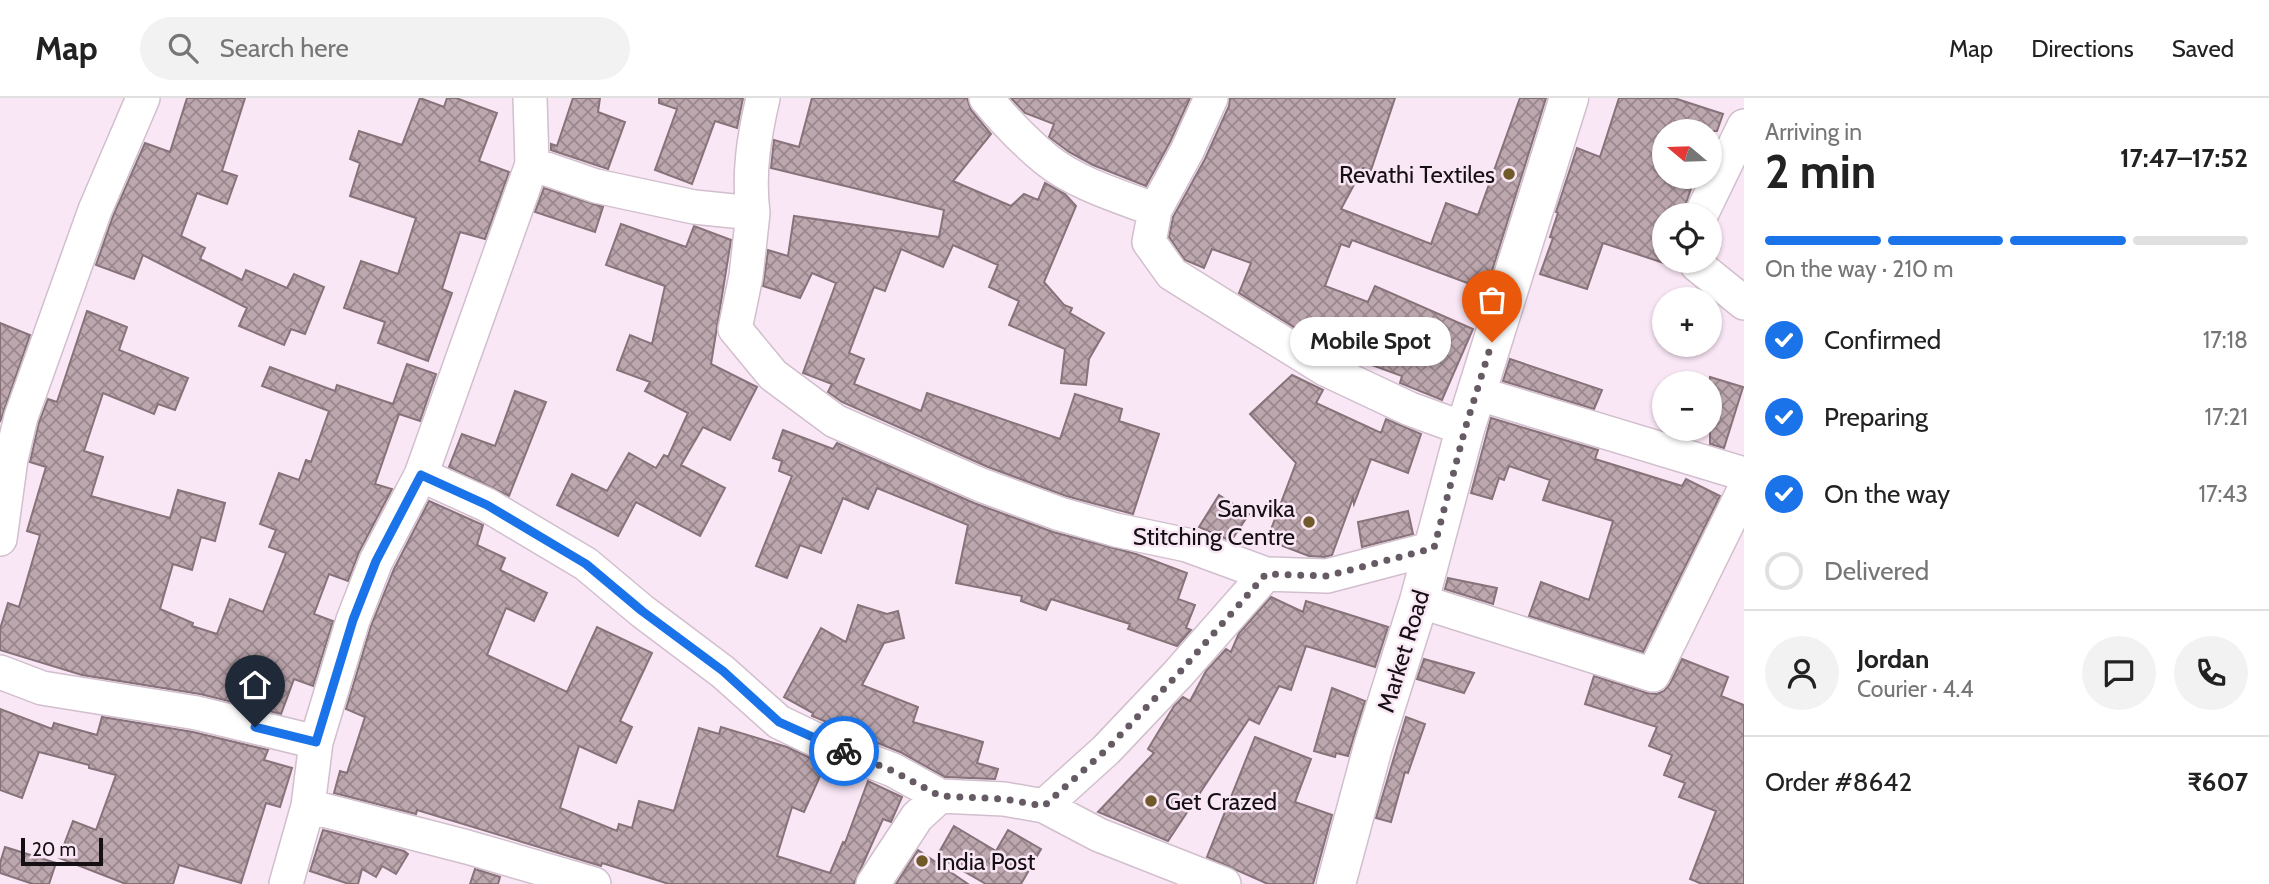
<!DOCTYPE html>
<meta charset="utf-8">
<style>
:root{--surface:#fff;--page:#f2f2f2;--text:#222;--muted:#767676;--line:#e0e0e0;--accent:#1a73e8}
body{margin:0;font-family:Cabin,sans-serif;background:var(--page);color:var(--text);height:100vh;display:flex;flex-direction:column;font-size:26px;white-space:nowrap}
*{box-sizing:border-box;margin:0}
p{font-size:23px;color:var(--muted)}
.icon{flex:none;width:38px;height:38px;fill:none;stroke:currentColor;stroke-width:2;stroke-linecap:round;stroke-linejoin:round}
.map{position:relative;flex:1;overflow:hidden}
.side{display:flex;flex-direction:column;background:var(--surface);width:525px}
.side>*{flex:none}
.needle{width:46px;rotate:289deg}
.buttons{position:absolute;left:1652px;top:21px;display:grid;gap:14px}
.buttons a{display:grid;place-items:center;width:70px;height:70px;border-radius:50%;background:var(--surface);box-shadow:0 2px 5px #0004;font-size:35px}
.scale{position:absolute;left:21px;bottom:18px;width:82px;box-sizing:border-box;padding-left:7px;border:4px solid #161015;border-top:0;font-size:19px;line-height:24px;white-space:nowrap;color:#161015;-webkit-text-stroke:5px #fae7f6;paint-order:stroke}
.pin{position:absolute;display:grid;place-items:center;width:60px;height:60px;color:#fff;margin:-72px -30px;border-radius:50% 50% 50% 0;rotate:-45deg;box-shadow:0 0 7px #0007}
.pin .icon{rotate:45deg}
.courier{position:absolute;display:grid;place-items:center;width:70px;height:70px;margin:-35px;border:5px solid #1a73e8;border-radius:50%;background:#fff;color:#222;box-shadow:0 2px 9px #0007}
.bubble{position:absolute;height:49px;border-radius:24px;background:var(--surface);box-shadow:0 2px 5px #0004;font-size:23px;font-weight:800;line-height:49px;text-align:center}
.headline em{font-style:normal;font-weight:800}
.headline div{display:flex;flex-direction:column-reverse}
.headline{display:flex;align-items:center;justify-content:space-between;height:119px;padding:0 21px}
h1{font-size:46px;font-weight:800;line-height:52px}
.bar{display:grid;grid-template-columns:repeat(4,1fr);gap:10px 7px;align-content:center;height:84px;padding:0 21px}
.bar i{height:9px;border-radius:5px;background:var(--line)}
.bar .current{background:var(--accent)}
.bar p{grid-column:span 4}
.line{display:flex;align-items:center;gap:18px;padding:0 21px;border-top:2px solid var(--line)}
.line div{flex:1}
.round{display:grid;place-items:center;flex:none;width:74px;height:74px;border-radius:37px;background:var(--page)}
ol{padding:0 21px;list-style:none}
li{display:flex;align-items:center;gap:21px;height:77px}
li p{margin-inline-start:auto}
li .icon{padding:7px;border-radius:50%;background:var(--accent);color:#fff;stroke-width:4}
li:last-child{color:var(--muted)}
li i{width:38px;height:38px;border:4px solid var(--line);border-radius:50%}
header{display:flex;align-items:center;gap:42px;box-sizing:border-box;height:98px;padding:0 35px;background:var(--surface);border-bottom:2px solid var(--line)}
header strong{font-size:33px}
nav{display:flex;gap:38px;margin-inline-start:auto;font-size:24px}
.search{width:490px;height:63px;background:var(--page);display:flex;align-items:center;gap:18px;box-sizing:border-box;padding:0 24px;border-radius:38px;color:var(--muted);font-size:26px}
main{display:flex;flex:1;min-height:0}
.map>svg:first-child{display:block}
.building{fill:url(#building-cross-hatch);stroke:#877279;stroke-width:2}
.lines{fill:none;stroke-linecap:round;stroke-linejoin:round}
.street-casing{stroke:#d1bfcd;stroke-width:36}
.secondary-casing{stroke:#d1bfcd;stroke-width:41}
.street{stroke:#fff;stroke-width:33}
.secondary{stroke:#fff;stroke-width:38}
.done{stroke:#665b64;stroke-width:7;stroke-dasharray:0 12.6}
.route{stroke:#1a73e8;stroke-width:9}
.poi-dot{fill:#705a29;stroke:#fae7f6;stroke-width:2.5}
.labels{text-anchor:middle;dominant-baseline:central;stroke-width:5;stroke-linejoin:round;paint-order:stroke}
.poi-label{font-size:24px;fill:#161015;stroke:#fae7f6;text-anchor:end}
.street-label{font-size:24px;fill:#161015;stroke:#fae7f6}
</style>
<header>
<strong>Map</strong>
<div class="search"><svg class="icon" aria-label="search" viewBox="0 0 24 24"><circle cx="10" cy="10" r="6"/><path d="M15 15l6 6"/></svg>Search here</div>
<nav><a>Map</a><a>Directions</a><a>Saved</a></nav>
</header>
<main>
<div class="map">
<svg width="1744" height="786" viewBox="0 0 1744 786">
<defs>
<pattern id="building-cross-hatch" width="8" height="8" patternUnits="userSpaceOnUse" patternTransform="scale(1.75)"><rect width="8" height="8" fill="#bda7af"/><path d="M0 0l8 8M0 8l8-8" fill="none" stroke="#99878d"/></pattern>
</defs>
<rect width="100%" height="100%" fill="#fae7f6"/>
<path class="building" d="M187 0H245L222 73 237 78 227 106 197 95 181 138 205 150 200 161 242 182 246 172 287 190 294 176 324 189 305 236 291 231 284 247 239 228 247 210 143 157 134 181 96 167 113 118 145 45 170 54Z
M420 0 444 9 447 0H456L497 15 479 63 509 74 485 141 460 134 442 191 452 195 428 263 378 245 385 224 344 210 361 163 398 176 416 120 350 98 360 65 350 61 359 33 402 47Z
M573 0H600L598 14 625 24 608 71 551 52V46L557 48Z
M659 0H743L737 30 715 23 692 86 655 72 677 11 659 5Z
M812 0H967L971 12 991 36 953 83 1011 108 1024 96 1038 102 1045 85 1065 96 1076 108 1044 184 1064 207 1072 210 1070 215 1104 235 1089 261 1086 287 1061 285 1065 251 1009 227 1019 203 989 189 998 167 953 147 943 169 901 151 885 193 874 189 849 255 864 261 854 286 921 313 927 295 1060 341 1075 296 1122 311 1119 323 1159 336 1133 416 1066 398 988 369 842 304 828 294 832 286 803 275 836 185 812 175 800 200 763 188 768 152 788 158 794 118 939 139 944 112 771 70 774 42 799 49Z
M1011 0H1190L1170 44 1146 88 1093 67 1069 54 1049 39 1054 26 1025 15Z
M1230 0H1395L1371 72 1363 70 1341 111 1431 146 1446 105 1478 117 1520 0H1546L1486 192 1352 142 1349 149 1341 146 1325 188 1368 204 1375 188 1473 231 1442 302 1400 285 1402 278 1331 252 1239 195 1251 165 1212 151 1204 170 1185 162 1169 139 1173 119 1205 61 1229 8Z
M1619 0H1674L1723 16 1717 33H1664V79H1695L1682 117H1664V165L1603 145 1587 191 1540 176 1553 140 1550 139 1558 115 1556 114 1577 50 1600 59Z
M544 90 603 109 595 134 535 114Z
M621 126 686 149 694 128 731 142 711 266 757 289 730 342 703 329 681 367 725 390 700 438 636 404 618 438 557 407 572 376 607 393 629 355 656 370 664 357 668 359 688 315 645 293 650 284 617 272 630 237 652 246 665 188 606 167Z
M87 213 127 229 119 252 188 280 175 312 158 306 154 316 103 295 84 353 103 359 91 398 170 420 178 392 225 405 215 443 201 439 192 472 173 466 160 511 193 525 192 528 217 536 230 501 263 514 286 455 269 449 276 432 260 426 279 375 299 382 306 362 311 364 329 313 262 288 270 269 335 293 337 287 393 306 407 266 436 276 420 323 399 316 375 386 392 391 359 454 348 483 329 476 314 516 333 523 313 588 294 581 281 616 200 596 82 577 0 552V531L8 505 19 509 40 437 27 433 46 369 30 364 39 324 48 301 57 304Z
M0 225 30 237 0 324Z
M1510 261 1602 292 1594 311 1503 283Z
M1292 277 1323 292 1316 305 1381 335 1386 321 1421 336 1408 375 1371 361 1354 406 1353 400 1332 457 1325 459 1309 458 1267 442 1296 365 1250 316Z
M1710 279 1743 289 1724 350 1710 346Z
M515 293 546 304 509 398 449 369 462 336 495 348Z
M1491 320 1598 352 1595 361 1682 388 1686 381 1720 398 1643 554 1529 518 1541 484 1589 502 1613 423 1543 402 1550 382 1509 368 1504 382 1499 380 1492 401 1471 395Z
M783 332 833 351 837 345 974 405 1053 434 1136 456 1187 475 1178 501 1195 507 1186 530 1191 532 1177 548 1128 531 1130 526 1051 501 1046 512 1021 503 1022 498 956 485 968 427 877 390 868 411 843 400 821 455 800 447 787 480 756 468 792 378 779 373 782 363 773 360Z
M1219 397 1249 416 1231 443 1199 429Z
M429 403 483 427 477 447 505 460 500 472 547 495 534 523 506 510 487 557 567 594 597 529 652 555 620 623 632 629 616 665 579 648 560 710 617 733 619 726 632 730 639 703 674 713 699 630 719 636 721 629 787 649 825 667 804 714 792 709 777 758 830 775 843 744 845 745 868 683 902 699 891 724 883 721 854 786H669L602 765 601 768 417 712 416 716 334 695 340 673 347 675 365 619 346 611 371 528 394 471Z
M1408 413 1413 436 1362 449 1358 424Z
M1448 480 1497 490 1493 506 1445 491Z
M1271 499 1303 514 1306 503 1388 529 1375 569 1306 548 1291 592 1279 588 1259 626 1249 621 1168 743 1098 714 1154 655 1148 651 1174 608 1183 599 1190 603 1206 573 1226 551 1231 554 1239 535Z
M858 507 887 516 898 513 904 540 884 545 862 587 918 609 913 624 983 644 977 665 998 671 995 681 945 679 900 654 812 618 813 615 784 599 821 530 846 544Z
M1424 561 1474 575 1464 595 1417 581Z
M1682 561 1728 579 1721 598 1744 607V786H1702L1690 781 1716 713 1679 699 1685 685 1664 677 1672 657 1649 648 1657 629 1585 606 1594 578 1647 595 1657 596 1664 593 1670 586Z
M1332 590 1365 603 1348 658 1336 655 1335 659 1314 653Z
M0 611 52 631 54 625 97 637 102 619 193 634 268 652 264 662 292 670 280 709 266 705 241 785 179 767 173 786H126L59 760 73 723 96 732 116 677 89 670V667L39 654 22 700 0 692Z
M1406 619 1425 626 1408 675 1405 674 1391 724 1376 720Z
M1255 639 1311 661 1295 704 1332 717 1313 786H1268L1207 759Z
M954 728 996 753 1008 732 1041 751 1021 786H986L937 758Z
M323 732 404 753 408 756 396 776 382 768 376 779 362 771 358 786H349L310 773Z
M5 749 56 765 49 786H33L0 775V765Z
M918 752 968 786H896Z
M475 771 500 779 498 786H470Z"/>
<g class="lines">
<g class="street-casing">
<path id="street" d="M530 0 532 66
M986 0C1004 22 1025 44 1047 62 1077 86 1119 98 1155 112
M1211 0 1187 53 1155 112 1149 144 1172 176 1325 271 1410 311 1465 331
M753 115C748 75 754 39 763 0
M1701 117 1744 28
M1696 163 1697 167 1744 205
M1476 295 1744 376
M421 377 532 66 596 88 694 109 753 115 746 178 735 231 773 277 835 323 981 387 1060 416 1116 432 1187 447 1266 476 1327 478 1434 450
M0 441 11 361 21 319 95 112 143 0
M1419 503 1653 577 1744 392
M0 574 42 590 197 615 316 644
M308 708 316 644 353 522 376 463 421 377 487 407 586 466 642 513 723 574 779 624 827 647 893 672 940 698
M1044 708 1106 652 1178 576 1266 476
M286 786 308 708 467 749 594 786
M873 786 917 719 940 698 1004 701 1044 708 1099 737 1224 786"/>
</g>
<g class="secondary-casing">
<path id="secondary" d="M1336 786 1373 649 1419 503 1465 331 1569 0"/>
</g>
<use href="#street" class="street"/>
<use href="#secondary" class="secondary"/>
</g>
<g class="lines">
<path class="done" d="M844 653 893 673 940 698 1004 701 1044 708 1106 652 1178 576 1266 476 1327 478 1434 450 1465 331 1492 244"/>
<path class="route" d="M255 629 316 644 353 522 376 463 421 377 487 407 586 466 642 513 723 573 779 624 844 653"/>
</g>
<g class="poi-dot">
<circle cx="1509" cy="76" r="7"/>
<circle cx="1309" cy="424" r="7"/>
<circle cx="1151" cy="703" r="7"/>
<circle cx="922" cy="763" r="7"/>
</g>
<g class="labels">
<g class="poi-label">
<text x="1495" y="76">Revathi Textiles</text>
<text x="1295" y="410">Sanvika<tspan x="1295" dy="28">Stitching Centre</tspan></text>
<text x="1165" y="703" text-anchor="start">Get Crazed</text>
<text x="936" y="763" text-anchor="start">India Post</text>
</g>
<g class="street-label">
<text transform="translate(1403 553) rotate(-73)">Market Road</text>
</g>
</g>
</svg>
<div class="buttons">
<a><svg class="needle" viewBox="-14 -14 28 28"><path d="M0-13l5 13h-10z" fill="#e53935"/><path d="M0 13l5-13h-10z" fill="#767676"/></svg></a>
<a><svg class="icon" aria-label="locate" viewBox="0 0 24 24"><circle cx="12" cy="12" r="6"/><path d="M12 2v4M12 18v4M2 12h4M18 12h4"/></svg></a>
<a>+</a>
<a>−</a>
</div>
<div class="scale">20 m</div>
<div class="pin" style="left:1492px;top:244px;background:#ea580c"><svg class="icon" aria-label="bag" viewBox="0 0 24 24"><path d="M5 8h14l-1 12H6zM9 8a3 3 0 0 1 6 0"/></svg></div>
<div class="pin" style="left:255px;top:629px;background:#1f2937"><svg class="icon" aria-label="home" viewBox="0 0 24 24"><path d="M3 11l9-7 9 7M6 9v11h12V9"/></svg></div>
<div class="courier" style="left:844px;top:653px"><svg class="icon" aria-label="bike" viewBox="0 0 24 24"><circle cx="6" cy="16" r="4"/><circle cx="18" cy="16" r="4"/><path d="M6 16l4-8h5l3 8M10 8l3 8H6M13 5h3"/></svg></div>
<div class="bubble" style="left:1290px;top:219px;width:161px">Mobile Spot</div>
</div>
<section class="side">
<div class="headline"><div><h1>2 min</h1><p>Arriving in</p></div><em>17:47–17:52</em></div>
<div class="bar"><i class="current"></i><i class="current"></i><i class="current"></i><i></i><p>On the way · 210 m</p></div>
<ol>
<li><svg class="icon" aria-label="check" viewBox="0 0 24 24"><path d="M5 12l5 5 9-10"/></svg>Confirmed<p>17:18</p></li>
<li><svg class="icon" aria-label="check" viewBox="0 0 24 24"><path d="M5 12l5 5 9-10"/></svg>Preparing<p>17:21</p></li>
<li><svg class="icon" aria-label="check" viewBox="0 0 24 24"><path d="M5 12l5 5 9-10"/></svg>On the way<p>17:43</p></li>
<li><i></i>Delivered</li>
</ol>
<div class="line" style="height:126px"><a class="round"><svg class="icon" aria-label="person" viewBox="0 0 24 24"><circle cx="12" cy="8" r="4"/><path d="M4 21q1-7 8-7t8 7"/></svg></a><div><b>Jordan</b><p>Courier · 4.4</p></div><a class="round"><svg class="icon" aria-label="chat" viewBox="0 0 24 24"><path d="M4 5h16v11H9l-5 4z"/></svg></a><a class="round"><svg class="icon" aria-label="phone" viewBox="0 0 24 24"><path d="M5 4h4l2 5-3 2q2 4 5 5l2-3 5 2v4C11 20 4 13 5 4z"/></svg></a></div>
<div class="line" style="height:91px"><div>Order #8642</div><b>₹607</b></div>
</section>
</main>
